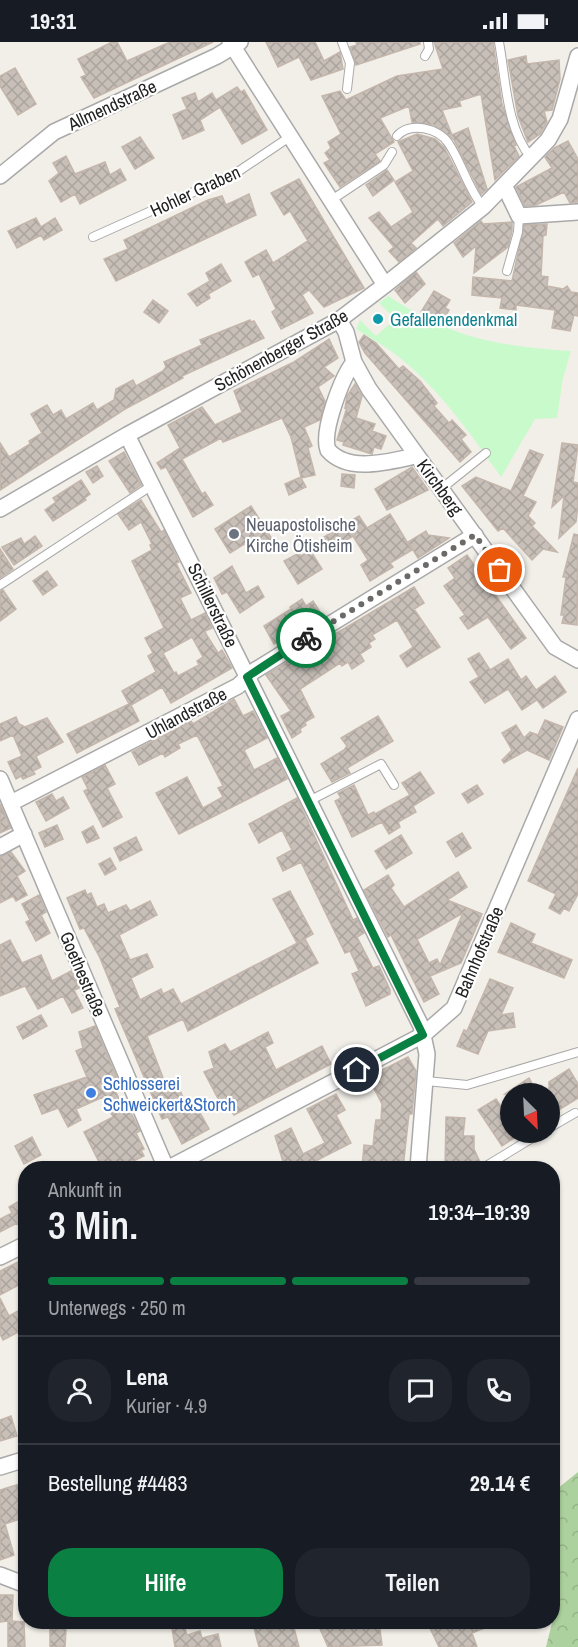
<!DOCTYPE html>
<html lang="de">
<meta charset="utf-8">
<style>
:root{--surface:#171b24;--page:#20242c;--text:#f1f3f6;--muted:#9ea1a6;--line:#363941;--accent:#0b8043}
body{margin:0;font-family:"Archivo Narrow",sans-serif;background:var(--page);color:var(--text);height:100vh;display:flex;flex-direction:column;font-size:22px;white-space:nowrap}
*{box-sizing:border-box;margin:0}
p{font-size:20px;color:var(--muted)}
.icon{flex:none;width:33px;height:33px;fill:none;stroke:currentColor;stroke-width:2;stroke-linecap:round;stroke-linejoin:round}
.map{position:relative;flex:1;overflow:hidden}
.drawer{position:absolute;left:18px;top:1119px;width:542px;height:468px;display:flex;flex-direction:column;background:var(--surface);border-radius:24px;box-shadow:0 2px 4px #0004}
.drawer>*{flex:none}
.needle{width:39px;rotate:156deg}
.fabs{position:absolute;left:500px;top:1041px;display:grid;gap:12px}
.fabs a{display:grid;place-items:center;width:60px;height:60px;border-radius:50%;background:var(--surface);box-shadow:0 2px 4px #0004;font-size:30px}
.pin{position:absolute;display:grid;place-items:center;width:51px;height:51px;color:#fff;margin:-26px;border:3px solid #fff;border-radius:50%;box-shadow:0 2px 6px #0007}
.courier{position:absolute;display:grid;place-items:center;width:60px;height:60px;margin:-30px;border:4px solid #0b8043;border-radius:50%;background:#fff;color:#222;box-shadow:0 2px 8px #0007}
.overview em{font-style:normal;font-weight:600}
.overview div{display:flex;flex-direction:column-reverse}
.overview{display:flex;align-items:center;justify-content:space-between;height:102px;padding:0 30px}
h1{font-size:39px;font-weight:600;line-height:45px}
.bar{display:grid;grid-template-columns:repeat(4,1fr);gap:9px 6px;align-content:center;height:72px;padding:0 30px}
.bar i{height:8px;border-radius:4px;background:var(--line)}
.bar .on{background:var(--accent)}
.bar p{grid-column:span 4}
.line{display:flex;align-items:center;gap:15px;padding:0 30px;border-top:2px solid var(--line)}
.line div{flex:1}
.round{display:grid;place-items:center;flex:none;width:63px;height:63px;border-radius:24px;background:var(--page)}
.button{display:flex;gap:12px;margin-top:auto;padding:12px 30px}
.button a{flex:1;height:69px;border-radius:24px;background:var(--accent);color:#fff;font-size:24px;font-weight:600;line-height:69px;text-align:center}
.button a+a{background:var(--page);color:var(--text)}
.status{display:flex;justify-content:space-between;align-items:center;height:42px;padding:0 30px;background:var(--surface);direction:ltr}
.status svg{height:16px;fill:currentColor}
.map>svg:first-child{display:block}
.forest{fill:url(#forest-crowns)}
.park{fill:#c8facc}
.building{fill:url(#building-cross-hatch);stroke:#c4b6ab;stroke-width:1.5;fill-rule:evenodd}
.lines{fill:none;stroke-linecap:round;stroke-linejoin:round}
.lane-casing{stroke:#a9a9a9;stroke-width:10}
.street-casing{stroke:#a9a9a9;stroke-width:18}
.lane{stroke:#fff;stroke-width:8}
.street{stroke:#fff;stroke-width:15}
.done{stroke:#6b6a68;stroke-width:6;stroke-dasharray:0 10.8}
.route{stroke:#0b8043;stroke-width:8}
.culture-dot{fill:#0f9aa8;stroke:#fff;stroke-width:2}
.worship-dot{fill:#6b7280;stroke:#fff;stroke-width:2}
.shop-dot{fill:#3f7fe0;stroke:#fff;stroke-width:2}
.labels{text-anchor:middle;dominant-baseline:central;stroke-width:4.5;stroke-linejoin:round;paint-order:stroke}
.street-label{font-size:18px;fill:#222;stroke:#fff}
.culture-label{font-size:18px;fill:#0d838f;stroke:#fff;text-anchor:start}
.worship-label{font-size:18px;fill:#5b616d;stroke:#fff;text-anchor:start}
.shop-label{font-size:18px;fill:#366cbe;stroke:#fff;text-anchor:start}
</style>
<div class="status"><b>19:31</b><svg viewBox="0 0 49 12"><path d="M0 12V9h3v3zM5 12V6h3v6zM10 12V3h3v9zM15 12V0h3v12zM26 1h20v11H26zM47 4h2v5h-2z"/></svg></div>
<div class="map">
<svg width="578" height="1605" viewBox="0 0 578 1605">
<defs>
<pattern id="forest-crowns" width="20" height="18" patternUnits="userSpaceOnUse" patternTransform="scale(1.5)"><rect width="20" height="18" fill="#add19e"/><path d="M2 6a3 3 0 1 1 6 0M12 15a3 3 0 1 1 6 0" fill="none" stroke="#95b388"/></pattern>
<pattern id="building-cross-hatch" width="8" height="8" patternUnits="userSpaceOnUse" patternTransform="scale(1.5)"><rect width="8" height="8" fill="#c7bfb8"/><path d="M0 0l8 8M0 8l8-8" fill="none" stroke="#aba49e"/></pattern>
</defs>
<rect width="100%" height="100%" fill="#f2efe9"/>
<path class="forest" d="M578 1430V1605H546L556 1565 552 1558V1451Z"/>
<path class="park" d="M388 254C453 296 495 304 571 309L563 336 557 376 535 377 501 435C470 391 438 345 395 312 383 303 369 295 356 287L360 278 376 294 395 277 379 261Z"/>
<path class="building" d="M112 0H117L127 19 170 0H213L94 56 81 35 86 33 78 17Z
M266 0H315L324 19 340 10 343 27 311 38 299 15 278 25Z
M356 0H420V2L356 23 350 5 357 3Z
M434 0H493L502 62 516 103 514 104 519 114 495 138 481 52 459 59 461 64 442 68 452 93 468 86 487 147 481 152 454 98 434 83 412 80 409 64 380 76 394 100 375 112 380 119 340 145 324 121 330 118 325 111 331 106 328 100 341 92 322 54 340 49 346 58 397 34 443 27Z
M526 14 527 22 559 18 560 37 552 68 544 69 547 80 540 92 528 100 518 74 508 18Z
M15 26 36 62 18 73 0 44V34Z
M237 45 241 50 244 48 267 88 242 102 220 65 200 78 204 88 183 97 173 73 187 67 182 56 195 51 198 60 212 51 216 58Z
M417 92 435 97 444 105 472 160 443 184 438 177 411 201 416 206 399 220 389 209 394 205 369 176 379 170 391 185 413 170 395 140 413 129 398 100Z
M140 95 154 116 135 127 122 105Z
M568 99 578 117V160L570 161 564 150 536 163 525 164 516 145 552 126 545 115 554 106Z
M66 114 75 132 105 120 110 133 120 127 126 138 80 162 75 152 61 160 49 139 59 131 53 121Z
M387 128 394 138 373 154 366 143Z
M299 137 364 246 324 265 309 248 302 253 313 271 281 287 272 270 276 267 259 232 253 235 245 220 266 208 273 221 308 199 290 169 284 173 271 151Z
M249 152 256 173 116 239 104 217 128 207 124 198 208 158 222 154 226 163Z
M36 176 41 185 55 176 62 188 44 198 41 193 17 206 8 189Z
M481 179 483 182 512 180V189L508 205 474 231 476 204 463 215 454 201Z
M547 182 546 193 543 194 541 234 548 235 547 244 563 247 567 244 571 250 578 251V274L574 273 570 289 552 286 555 268 516 263V268L500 266 502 256 472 253 473 235 512 239 524 183Z
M221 222 231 239 208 252 210 256 197 264 188 252 210 239 206 231Z
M416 230 425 242 405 261 395 248Z
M434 249 450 258 445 266 449 268 441 282 421 270Z
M153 258 168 269 159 281 144 270Z
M250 278 251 280 254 279 264 296 182 334 183 336 125 367 0 448V401L9 415 30 402 29 399 42 391 31 372 47 363 53 373 61 368 66 377 93 361 97 368 114 358 116 347 133 338 136 344 163 329 166 325 164 320 202 303 200 298Z
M364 293 376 301 399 327 403 324 420 339 437 361 434 364 449 381 452 378 466 393 461 397 471 410 460 420 365 311 359 300Z
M329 297 338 316 324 325 334 334 318 345 325 359 320 378 304 385 312 404 308 406 315 433 301 436 306 445 289 453 285 442 301 435 291 395 282 376 223 400 221 396 182 417 202 452 205 450 213 463 193 475 166 425 161 427 157 421 180 406 168 383 202 365 215 383 242 370 234 349 294 320Z
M355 342 362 354 356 376 375 382 372 389 386 394 381 407 374 405 372 412 343 403 344 400 337 398 347 365 345 366 347 354Z
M562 401 578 403 573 440 578 441V463L576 480 559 496 564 454 552 465Z
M530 408 543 413 523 454 536 460 528 474 535 481 532 484 557 510 543 507 532 518 503 486 498 489 462 444 476 435 511 449Z
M124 410 141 443 130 451 109 419Z
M97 424 103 434 93 441 86 430Z
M412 425 428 448 387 468 375 447Z
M342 432 355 433 354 446 341 444Z
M81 438 90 452 85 456 86 458 53 479 45 468 56 460 53 456Z
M141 458 161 490 164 488 179 520 176 521 191 551 180 556 191 578 205 571 212 586 205 589 206 592 218 611 222 608 232 626 171 661 162 645 131 663 139 679 77 711 67 692 129 662 122 649 156 630 148 614 153 611 145 596 164 586 132 519 152 508 150 503 152 502 141 480 129 488 118 472ZM192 595 203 615 197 619 199 623 178 634 176 630 174 631 163 611Z
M251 464 274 500 261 508 254 496 230 511 215 487Z
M390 472 412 508 390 521 393 525 370 539 361 523 368 518 353 494 326 510 319 498 359 474 367 486Z
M426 489 428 493 449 496 418 516 408 500Z
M574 492 578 493 577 583 562 581 564 573H561L566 535H563Z
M35 494 42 504 14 523 2 505 21 496 24 502Z
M0 507 13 527 0 536Z
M310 508 322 527 298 542 284 519 299 511 301 514Z
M467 513 526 596 511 607 488 575 468 587 460 576 465 573 444 544 455 536 448 526Z
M232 524 246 551 258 544 264 555 240 571 227 550 222 552 214 536Z
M47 529 57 543 43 553 33 539Z
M414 545 424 561 414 567 440 605 407 625 400 614 413 605 397 578 372 593 375 597 369 601 371 605 360 612 364 619 352 627 348 620 342 624 340 621 300 647 314 675 305 680 306 683 300 687 301 690 292 696 281 674 291 669 266 633Z
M3 548 16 567 0 579V549Z
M302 557 306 564 313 559 322 573 274 602 264 584 291 567 290 565Z
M479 611 490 628 508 617 521 638 526 634 536 648 555 634 566 650 543 666 537 658 522 668 508 647 485 661 470 640 479 635 468 617Z
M234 657 243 674 253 669 267 696 244 708 254 728 277 716 287 737 179 792 156 751 187 735 203 766 223 755 218 746 223 744 197 693 178 702 180 706 165 715 163 711 139 723 132 710 191 679 193 682Z
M378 674 393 699 347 726 350 731 332 740 321 722 344 708 347 704 341 696Z
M16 675 19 682 25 685 47 676 63 700 36 714 41 725 33 729 35 732 23 737 21 734 16 737 8 720 22 714 13 693 0 699V682Z
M545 678 563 685 549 718 527 708 504 721 502 718 512 708 502 691 516 683 524 696 530 690 538 693Z
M105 723 115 742 107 746 122 775 103 785 84 749 88 747 82 735Z
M578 726V852L569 869 564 866 560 872 549 866 556 852 528 839Z
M420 730 434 751 413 764 416 770 398 780 400 785 389 792 382 780 352 795 335 759 341 756 338 751 354 743 368 773 374 770 375 772 410 753 402 741Z
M477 743 483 752 468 761 462 752Z
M52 752 56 759 63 755 69 766 46 779 36 760Z
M297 756 353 878 357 876 364 891 357 895 373 926 379 924 390 948V952L366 964 352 932 359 929 350 909 345 911 301 820 283 829 277 816 292 808 282 788 259 801 249 782Z
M0 762 11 786 0 791Z
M57 783 63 797 45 805 39 791Z
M93 784 99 796 87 801 82 790Z
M462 791 471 806 456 815 447 800Z
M401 793 412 811 386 827 375 809Z
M136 795 142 808 120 819 114 806Z
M11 810 25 829 17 834 27 853 16 859 13 854 0 861V815Z
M110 816 116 827 105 833 99 822Z
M458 830 467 845 447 858 482 872 461 921 430 934 439 952 424 960 391 893 388 895 364 848 388 833 394 843 391 846 404 865ZM463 871 440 923 437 917 429 921 417 897Z
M85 848 87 853 91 851 97 865 104 862 108 871 126 863 130 869 150 859 157 873 119 893 130 918 147 912 153 925 131 936 140 958 161 947 163 952 173 947 181 962 305 897 318 921 188 989 183 977 147 994 167 1046 177 1042 191 1073 199 1069 209 1087 182 1102 168 1075 162 1077 115 967 120 965 100 916 84 886 80 887 67 856Z
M290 849 313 892 297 901 273 857Z
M39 853 46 870 41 873 50 891 36 899 26 880 30 878 22 862Z
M511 881 535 892 531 901 572 918 564 936 498 910Z
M10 898 22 921 41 913 52 939 71 929 79 946 74 948 83 966 72 971 63 954 38 967 25 944 0 954V903Z
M490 937 513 946 501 973 513 971 515 985 488 989 478 1012 457 1004 464 988 467 989Z
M41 973 47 984 23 997 17 985Z
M95 984 119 1041 113 1044 125 1069 129 1067 140 1089 136 1091 144 1107 141 1108 144 1114 119 1126H102L84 1090 113 1075 103 1055 76 1067 81 1078 68 1085 58 1066 42 1072 34 1053 87 1035 76 1009 83 1006 79 990Z
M268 990 273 1001 265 1005 276 1028 322 1004 331 1022 234 1073 228 1063 223 1066 204 1030 214 1026 209 1010 225 1002 230 1010Z
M408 1015 416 1029 412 1072H409L403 1126H362L364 1103 373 1104 375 1084 376 1078H381L382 1062 368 1035Z
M569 1027 578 1042V1056L549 1074V1040Z
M529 1036 538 1052H505Z
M336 1052 345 1068 336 1073 351 1101 302 1126H285L275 1094 291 1086 303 1112 325 1101 307 1067Z
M496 1057 510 1078V1090H523L502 1104 478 1068Z
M446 1075 465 1076 463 1094H474V1107L480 1120 477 1126H445Z
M32 1095 41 1113 24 1122 15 1104Z
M19 1159 20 1162 26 1160V1192L17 1181 0 1190V1177L12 1171 9 1165Z
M26 1216V1233L17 1238 19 1243 0 1253V1229Z
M0 1256 9 1274 18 1269 26 1283V1286L3 1298 0 1292Z
M11 1374 17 1394 0 1399V1378Z
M26 1440V1475L5 1482 14 1513 0 1518V1448Z
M0 1553H13L12 1579 24 1580 25 1605H8V1579L0 1580Z
M171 1580H183L187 1593 200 1589 202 1596 218 1592 221 1605H175Z
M317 1580H379L382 1603 328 1605Z
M427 1580H500L472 1591 477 1605H439Z
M267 1582 269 1588 293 1582 299 1605H259L254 1586Z
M50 1587H66L65 1605H50Z"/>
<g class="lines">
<g class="lane-casing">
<path id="lane" d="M342 0 350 21 347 47
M499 0C506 38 506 85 531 116
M425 14 429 7 428 0
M397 94C410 79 439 86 449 102 462 122 468 146 483 165
M330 159 384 123 392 110
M93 195 236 131 291 94
M507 229 518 190 519 174
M441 447 486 411
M0 543 154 442
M309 759 381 722 394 743
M426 1039 467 1043 578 1010
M549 1086 575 1071
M483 1126 542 1090"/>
</g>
<g class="street-casing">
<path id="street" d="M230 0 385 243
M0 134 54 90 217 14 240 0
M505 145 519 174 578 170
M339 278 346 290 354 320 369 347 555 605 578 618
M354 320C342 335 321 390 328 408 349 432 390 419 416 414
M127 393 421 984 427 1012 418 1126
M0 467 127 393 339 278 385 243 483 165 548 98 560 77 578 14
M0 737 166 1126
M11 761 238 644 254 629 475 493
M0 805 24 792
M169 1126 423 993 454 966 578 677
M0 1215 26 1202
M0 1425 26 1417
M0 1533 26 1543"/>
</g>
<use href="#lane" class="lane"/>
<use href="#street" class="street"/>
</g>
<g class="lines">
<path class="done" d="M306 596 475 493 500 528"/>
<path class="route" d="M306 596 247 635 423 993 357 1028"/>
</g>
<circle class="culture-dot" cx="378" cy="277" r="6"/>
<circle class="worship-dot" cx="234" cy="492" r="6"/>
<circle class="shop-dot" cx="91" cy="1051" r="6"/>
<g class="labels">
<g class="street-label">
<text transform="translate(112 63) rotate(-25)">Allmendstraße</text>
<text transform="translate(195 149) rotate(-25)">Hohler Graben</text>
<text transform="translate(281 308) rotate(-29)">Schönenberger Straße</text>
<text transform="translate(440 445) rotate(54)">Kirchberg</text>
<text transform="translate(213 563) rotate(64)">Schillerstraße</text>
<text transform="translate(186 671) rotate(-28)">Uhlandstraße</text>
<text transform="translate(479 910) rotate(-67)">Bahnhofstraße</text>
<text transform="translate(83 932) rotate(67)">Goethestraße</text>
</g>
<g class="culture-label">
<text x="390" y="277">Gefallenendenkmal</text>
</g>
<g class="worship-label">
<text x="246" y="482">Neuapostolische<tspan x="246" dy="21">Kirche Ötisheim</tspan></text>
</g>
<g class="shop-label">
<text x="103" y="1041">Schlosserei<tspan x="103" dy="21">Schweickert&amp;Storch</tspan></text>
</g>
</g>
</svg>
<div class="fabs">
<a><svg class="needle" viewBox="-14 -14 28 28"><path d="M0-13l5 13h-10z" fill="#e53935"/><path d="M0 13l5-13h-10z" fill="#9ea1a6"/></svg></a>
</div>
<div class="pin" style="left:500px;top:528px;background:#ea580c"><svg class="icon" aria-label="bag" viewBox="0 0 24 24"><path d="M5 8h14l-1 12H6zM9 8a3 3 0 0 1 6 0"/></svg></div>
<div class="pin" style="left:357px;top:1028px;background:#1f2937"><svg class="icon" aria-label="home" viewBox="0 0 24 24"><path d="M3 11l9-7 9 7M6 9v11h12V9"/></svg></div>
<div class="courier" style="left:306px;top:596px"><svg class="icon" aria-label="bike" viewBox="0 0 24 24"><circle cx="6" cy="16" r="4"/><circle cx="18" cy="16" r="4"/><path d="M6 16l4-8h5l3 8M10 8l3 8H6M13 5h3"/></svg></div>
<section class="drawer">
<div class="overview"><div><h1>3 Min.</h1><p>Ankunft in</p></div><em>19:34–19:39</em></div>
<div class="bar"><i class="on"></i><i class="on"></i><i class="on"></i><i></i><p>Unterwegs · 250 m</p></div>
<div class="line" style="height:108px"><a class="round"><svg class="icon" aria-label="person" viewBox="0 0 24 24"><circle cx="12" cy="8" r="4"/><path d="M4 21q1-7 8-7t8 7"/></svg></a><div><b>Lena</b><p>Kurier · 4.9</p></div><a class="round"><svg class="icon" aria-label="chat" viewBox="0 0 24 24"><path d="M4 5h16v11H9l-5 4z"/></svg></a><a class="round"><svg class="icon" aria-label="phone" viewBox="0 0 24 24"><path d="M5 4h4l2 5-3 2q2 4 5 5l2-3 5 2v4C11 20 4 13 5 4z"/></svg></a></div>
<div class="line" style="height:78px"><div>Bestellung #4483</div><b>29.14 €</b></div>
<div class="button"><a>Hilfe</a><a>Teilen</a></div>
</section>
</div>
